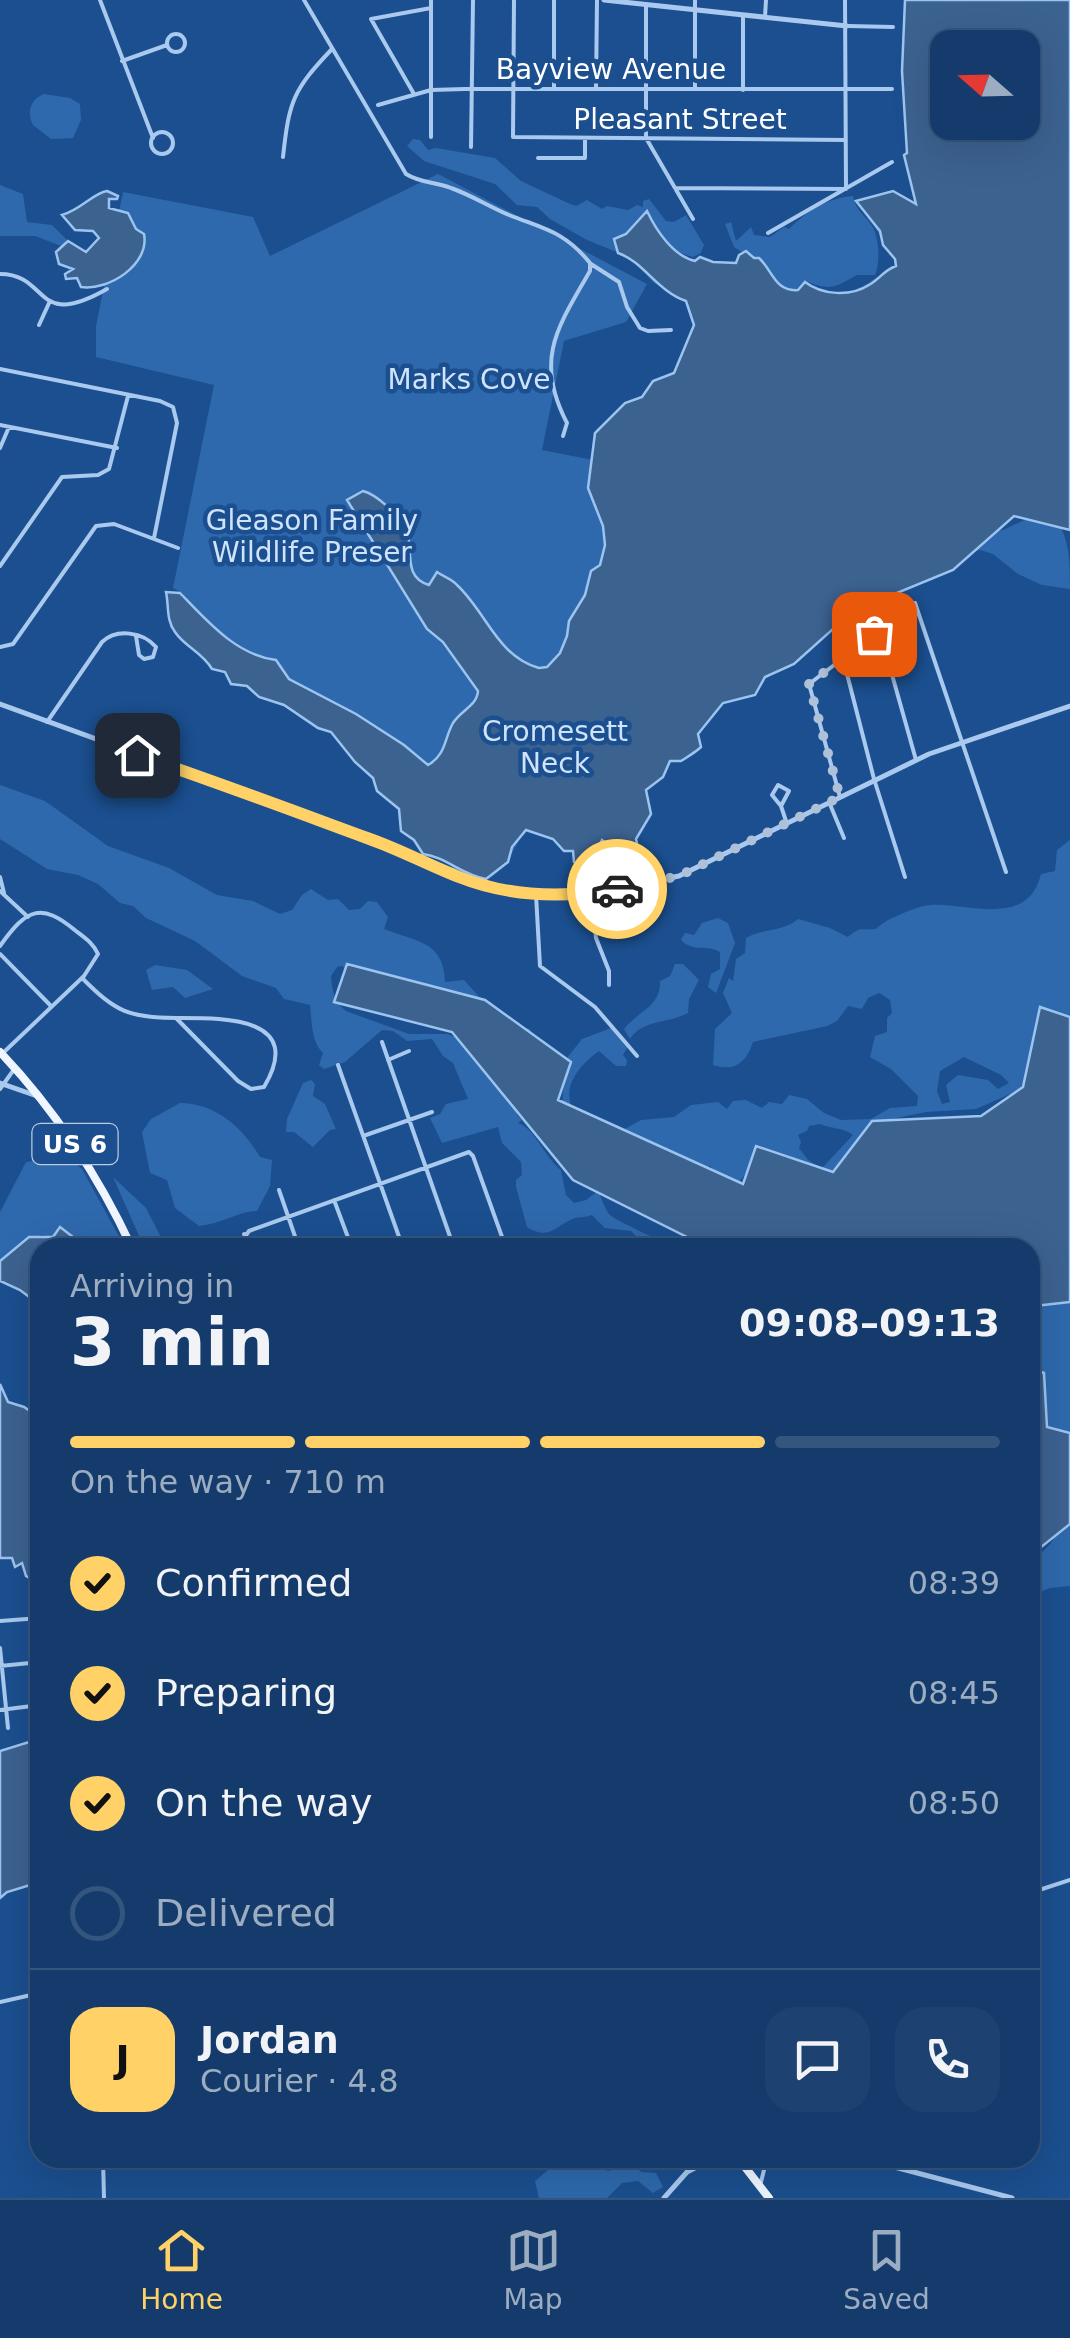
<!DOCTYPE html>
<meta charset="utf-8">
<style>
:root{--surface:#143b6b;--page:#1d4271;--text:#f1f3f6;--muted:#9dadc1;--line:#33557e;--accent:#ffd166}
body{margin:0;font-family:"DejaVu Sans",sans-serif;background:var(--page);color:var(--text);height:100vh;display:flex;flex-direction:column;font-size:38px;white-space:nowrap}
*{box-sizing:border-box;margin:0}
p{font-size:32px;color:var(--muted)}
.icon{flex:none;width:55px;height:55px;fill:none;stroke:currentColor;stroke-width:2;stroke-linecap:round;stroke-linejoin:round}
.map{position:relative;flex:1;overflow:hidden}
.panel{position:absolute;left:30px;top:1238px;width:1010px;height:930px;display:flex;flex-direction:column;background:var(--surface);border-radius:30px;box-shadow:0 10px 40px #0002,0 0 0 2px var(--line)}
.panel>*{flex:none}
.needle{width:65px;rotate:290deg}
.buttons{position:absolute;left:930px;top:30px;display:grid;gap:20px}
.buttons a{display:grid;place-items:center;width:110px;height:110px;border-radius:20px;background:var(--surface);box-shadow:0 10px 40px #0002,0 0 0 2px var(--line);font-size:50px}
.pin{position:absolute;display:grid;place-items:center;width:85px;height:85px;color:#fff;margin:-42px;border-radius:20px;box-shadow:0 5px 15px #0006}
.courier{position:absolute;display:grid;place-items:center;width:100px;height:100px;margin:-50px;border:8px solid #ffd166;border-radius:50%;background:#fff;color:#222;box-shadow:0 2px 12px #0007}
.headline em{font-style:normal;font-weight:600}
.headline div{display:flex;flex-direction:column-reverse}
.headline{display:flex;align-items:center;justify-content:space-between;height:170px;padding:0 40px}
h1{font-size:65px;font-weight:600;line-height:75px}
.bar{display:grid;grid-template-columns:repeat(4,1fr);gap:15px 10px;align-content:center;height:120px;padding:0 40px}
.bar i{height:12px;border-radius:8px;background:var(--line)}
.bar .active{background:var(--accent)}
.bar p{grid-column:span 4}
.line{display:flex;align-items:center;gap:25px;padding:0 40px;border-top:2px solid var(--line)}
.line div{flex:1}
.round{display:grid;place-items:center;flex:none;width:105px;height:105px;border-radius:30px;background:var(--page)}
ol{padding:0 40px;list-style:none}
li{display:flex;align-items:center;gap:30px;height:110px}
li p{margin-inline-start:auto}
li .icon{padding:10px;border-radius:50%;background:var(--accent);color:#111;stroke-width:4}
li:last-child{color:var(--muted)}
li i{width:55px;height:55px;border:5px solid var(--line);border-radius:50%}
.dock{display:flex;justify-content:space-around;align-items:center;height:140px;border-top:2px solid var(--line);background:var(--surface);font-size:28px;color:var(--muted)}
.dock a{display:grid;justify-items:center;gap:5px}
.dock .active{color:var(--accent)}
.map>svg:first-child{display:block}
.green{fill:#2e69ad;fill-rule:evenodd}
.water{fill:#3c6290;stroke:#9cc4f0;stroke-width:2.5;fill-rule:evenodd}
.lines{fill:none;stroke-linecap:round;stroke-linejoin:round}
.minor{stroke:#a9c9ee;stroke-width:4}
.tertiary{stroke:#a9c9ee;stroke-width:5}
.primary{stroke:#f0f6ff;stroke-width:8}
.done{stroke:#afc1d8;stroke-width:10;stroke-dasharray:0 18}
.route{stroke:#ffd166;stroke-width:12}
.labels{text-anchor:middle;dominant-baseline:central;stroke-width:9;stroke-linejoin:round;paint-order:stroke}
.shield{fill:#1b4f8f;stroke:#bbcadd;stroke-width:2.5}
.shield-label{font-size:25px;font-weight:bold;fill:#fff}
.street-label{font-size:28px;fill:#fff;stroke:#1b4f8f}
.park-label{font-size:28px;fill:#cfe3fa;stroke:#1b4f8f}
</style>
<div class="map">
<svg width="1070" height="2198" viewBox="0 0 1070 2198">
<rect width="100%" height="100%" fill="#1b4f8f"/>
<path class="green" d="M44 94 70 98 80 104 81 120 73 138 51 139 33 125C26 112 31 99 44 94Z
M413 139 420 140 428 150 436 148 495 158 521 181 570 204 576 206 587 200 602 209 607 206 628 210 637 205 643 207V201L649 199 666 221 674 222 686 215 704 245 701 253 693 257 680 253 690 260 700 257 713 262H739L742 252 734 247 725 224 731 222 736 241 751 227 754 235 770 237 784 227 789 229C807 211 827 198 853 196 856 213 870 218 875 232 879 244 880 264 875 275H857C833 288 831 291 806 281 843 312 867 281 897 264 886 241 871 223 856 201L893 191 917 205 933 200 683 697 794 664 765 677 755 695 723 703 698 734 701 747C696 752 687 757 681 761H670L663 777 646 790 651 814 636 839 639 853 619 866 612 860 605 841 599 842 588 869 577 868 573 851H564L553 839 526 830C517 841 511 858 505 865 466 906 466 861 423 854L414 840 401 831 399 809 377 791 373 778 355 762 331 732 318 728 284 705 259 697 247 686 231 684 224 672 212 669C201 651 179 643 171 625 166 615 168 603 166 592H181L173 588 214 385 96 357V326L123 192 253 217 270 256 438 174 647 284 626 322 564 341 542 450 593 460 597 429 625 403 646 394 653 381 674 373 694 325 685 301 654 283 629 257 587 240 550 219 537 207 517 205 495 184 424 161 407 146Z
M0 185 23 194 27 222 52 225 68 241 61 246 35 236H0Z
M1029 518H1056C1070 542 1070 560 1070 589L1042 585 1018 574 993 554 980 550 968 553 992 531 1003 530Z
M0 785 45 801 108 846 169 868 217 895 253 901 280 914 292 910 302 895 311 889 328 900 338 899 349 910 360 909 368 901 377 902 388 917 384 929C417 942 444 941 445 982L464 980C476 994 489 1006 501 1021L530 1029 535 1048 539 1050 545 1045 554 1065 563 1063 582 1039 611 1028 627 1048 623 1055 627 1060 626 1066H616L599 1051C577 1067 555 1094 581 1119L596 1116 608 1128 623 1130 641 1120 674 1117 691 1105 718 1102 727 1109 733 1101 746 1100 762 1108 769 1102 782 1104 789 1095 807 1099 824 1113 841 1120 871 1119 890 1108 917 1106 918 1096 891 1069 870 1057 875 1036 887 1032V1018L892 1013 890 1000 879 993 868 998 862 1009 848 1006 837 1021 827 1026 753 1042C746 1063 735 1072 713 1065L715 1029 732 1013 723 993 729 978 733 981 736 959 745 953 746 938C763 928 783 932 798 919L830 928 848 937C861 925 862 931 876 929 876 928 888 920 888 920 899 915 911 909 924 906 958 898 1027 933 1041 874L1055 871 1057 850 1070 840V1021C1053 1031 1024 1044 1031 1071 1032 1077 1035 1081 1035 1087H1026L976 1109 926 1112 892 1119 865 1139 821 1187H816C805 1170 780 1139 756 1160 745 1170 743 1184 728 1189L710 1166C705 1169 702 1171 696 1171 667 1169 646 1136 618 1133 600 1131 581 1130 569 1114 559 1101 563 1091 566 1077 553 1074 547 1074 535 1064L536 1060 488 1021 481 1008 454 1002 433 1005 401 993 390 997 372 994 365 983 347 979 343 966 337 967 331 976C332 990 334 1002 346 1011L409 1034H447L455 1037 467 1050 475 1046 505 1098 518 1104 517 1115 522 1120 518 1123C535 1128 544 1157 561 1170L566 1195 574 1203 586 1200 598 1191C602 1198 604 1208 609 1214 614 1220 664 1243 671 1244L667 1247H647L631 1231 605 1228 592 1215C587 1217 581 1217 575 1218 556 1224 551 1242 527 1227L516 1187V1180L522 1175 521 1162 502 1143 498 1127 442 1143 430 1118 440 1114 446 1104 468 1099 453 1063 443 1056 432 1039 407 1041 393 1031 382 1030 345 1062 324 1069 319 1065 323 1053C311 1042 312 1021 310 1005L284 999 276 988 242 976 195 941 146 918 133 906 120 903 98 884 78 875 47 869 0 839ZM964 1057 1001 1075 1009 1083 998 1089 988 1080 958 1075 946 1085 950 1102 942 1104 937 1091 940 1071ZM820 1124C831 1129 842 1127 853 1135L822 1168 808 1160 799 1148 801 1142 798 1135 807 1131 809 1126Z
M718 918 728 923 735 943 716 993 708 987 711 974 720 969V952C707 944 694 953 681 940L685 933 694 935 702 923Z
M675 964H683L699 980 689 999 688 1013C668 1024 643 1019 630 1039L624 1029C638 1011 661 1007 660 981L670 976Z
M155 965 187 970 213 989 185 998 173 987 152 990 146 970Z
M311 1080 315 1084 313 1096 325 1104 336 1129 330 1130 313 1147 294 1132H286L287 1119 303 1083Z
M180 1103C216 1103 243 1128 260 1157L272 1160 270 1186 257 1211C239 1211 221 1224 199 1226L175 1208 167 1180 150 1173 142 1132 151 1119Z
M66 1156 82 1169 122 1242 137 1239 141 1247H86L61 1227 53 1237 41 1235 0 1261V1212L26 1162Z
M113 1177 146 1208 166 1247H144Z
M1070 1287V1433L1042 1436 1030 1418V1316Z
M1070 1471V1586L1050 1588 1030 1596V1562C1067 1536 1064 1513 1070 1471Z
M580 2159 608 2171 631 2166 642 2172 656 2173 663 2187 653 2193 638 2181 622 2183 607 2198H539L535 2181 554 2165Z"/>
<path class="water" d="M905 0H1070V530L1014 516 953 570 853 611 794 664 765 677 755 695 723 703 698 734 701 747C696 752 687 757 681 761H670L663 777 646 790 651 814 636 839 639 853 619 866 614 863 608 844 602 840 588 869H580L574 862 573 851H564L553 839 526 830 512 847 508 862 486 879C462 875 446 857 423 854L414 840 401 831 399 809 377 791 373 778 355 762 331 732 318 728 284 705 259 697 247 686 231 684 225 672 212 669C202 652 185 647 175 632 166 620 169 606 166 592L180 593C207 621 236 655 276 660L289 679 356 714 404 745 428 765C446 755 444 739 453 723 461 710 477 706 478 691L443 642 427 629 347 500 363 491C376 494 400 516 406 528 415 549 401 576 429 585L437 572C444 577 452 579 457 585 487 613 497 656 539 668L547 667 560 653 567 636 569 621 585 595 591 571 600 565 605 545 603 526 588 488 595 433 625 403 642 397 653 381 674 373 694 325 686 301C657 291 644 262 618 253L614 239 626 234 647 211C656 230 673 256 695 261L700 257 713 262 736 263 739 255 746 251 754 258H759C773 271 775 292 798 290L805 282C822 295 850 297 869 285 880 279 884 270 896 266L895 259 883 245 880 231 856 201 893 191 916 204 904 155 907 153 902 71ZM948 48H1022V122H948Z
M107 191 118 196 117 199H109V208L128 213 136 229 144 234C150 265 108 291 81 287L77 278 66 279 65 274 73 269 59 264 56 252 68 241 86 252 99 238 93 231 75 230 62 215C81 210 93 193 107 191Z
M347 964 485 1000 571 1062 558 1100 743 1184 756 1146 833 1172 872 1121 981 1116 1023 1087 1040 1007 1070 1017V1302L1035 1306 1030 1314V1248L707 1247 573 1180 452 1032 334 1002Z
M60 1227 86 1247 40 1248V1305L20 1290 0 1281V1261L29 1237H53Z
M1030 1368 1044 1373 1047 1427 1070 1433V1524L1030 1556Z
M0 1384 8 1402 24 1407 40 1418V1571L31 1579 26 1576 22 1563 15 1567 12 1558H0Z
M29 1742 40 1743V1882L7 1892 0 1898V1751Z"/>
<g class="lines">
<path class="minor" d="M100 0 153 138
M304 0 406 174C420 183 436 182 451 188 471 195 490 207 509 215 544 229 564 231 590 263V271C557 328 534 360 567 423L563 436
M514 0 513 137 846 140
M845 0 846 189
M646 6V138L693 219
M765 17 766 0
M848 26 893 27
M167 43a9 9 0 1 1 18 0a9 9 0 1 1-18 0Z
M122 61 167 45
M554 89V0
M596 89 597 0
M695 89V0
M743 90V15
M414 94 371 19 431 8
M378 105 431 90 465 89H892
M151 143a11 11 0 1 1 22 0a11 11 0 1 1-22 0Z
M431 137V0
M471 147 473 0
M283 157C289 101 293 90 332 49
M538 158H585V138
M675 188 846 189
M768 233 892 162
M591 264 619 282 627 307 640 328 648 331 671 330
M0 274C50 274 33 331 107 289
M39 325 50 301
M0 369 160 401 173 407 177 423 154 538
M0 425 117 448
M0 448 9 427
M0 566 62 477 98 475 109 469 128 396
M915 603 1006 872
M873 607 916 760
M838 639 874 779 905 877
M0 647 13 644 96 526 114 524 178 548
M47 722 102 642C117 628 143 632 156 647L153 657 144 659 139 655 136 636
M840 797 809 684 878 632
M829 802 844 838
M781 806 772 795 778 785 789 791 781 806 787 824
M0 877 4 893
M0 891 28 917
M591 892 596 938 609 971V985
M536 895 540 966 595 1007 637 1056
M0 946C27 908 41 902 76 931 85 938 93 943 98 954L84 976 4 1052
M0 954 51 1006
M82 978C115 1011 128 1018 176 1018L238 1081 251 1089 264 1087C306 1016 223 1018 176 1018
M382 1042 454 1248
M388 1060 409 1051
M338 1065 403 1248
M0 1089 15 1068
M366 1135 432 1112
M279 1190 299 1248
M334 1200 352 1248
M244 1234 250 1248
M237 1248 249 1231 469 1152 473 1156 506 1248
M38 1360 40 1359
M0 1621 40 1618
M0 1648 8 1728
M0 1666 40 1662
M0 1710 40 1705
M1030 1893 1070 1880
M0 2002 40 1993
M103 2158 104 2198
M761 2182 767 2158"/>
<path class="tertiary" d="M604 0 847 26
M0 704 385 844 460 878 526 894 557 895 600 892 679 876 929 754 1070 706
M0 1083 37 1096
M824 2158 883 2164 1012 2198
M664 2198 687 2172 714 2158"/>
<path class="primary" d="M0 1052C55 1110 98 1175 132 1248
M738 2158 769 2198"/>
</g>
<g class="lines">
<path class="done" d="M617 889 679 876 840 797 809 684 874 634"/>
<path class="route" d="M137 755C214 781 291 810 367 838 399 849 428 865 459 877 509 897 564 898 617 889"/>
</g>
<g class="labels">
<rect class="shield" x="32.5" y="1124" width="85" height="40" rx="8"/>
<g class="shield-label">
<text x="75" y="1144">US 6</text>
</g>
<g class="street-label">
<text x="611" y="69">Bayview Avenue</text>
<text x="680" y="119">Pleasant Street</text>
</g>
<g class="park-label">
<text x="469" y="379">Marks Cove</text>
<text x="312" y="520">Gleason Family<tspan x="312" dy="32">Wildlife Preser</tspan></text>
<text x="555" y="731">Cromesett<tspan x="555" dy="32">Neck</tspan></text>
</g>
</g>
</svg>
<div class="buttons">
<a><svg class="needle" viewBox="-14 -14 28 28"><path d="M0-13l5 13h-10z" fill="#e53935"/><path d="M0 13l5-13h-10z" fill="#9dadc1"/></svg></a>
</div>
<div class="pin" style="left:874px;top:634px;background:#ea580c"><svg class="icon" aria-label="bag" viewBox="0 0 24 24"><path d="M5 8h14l-1 12H6zM9 8a3 3 0 0 1 6 0"/></svg></div>
<div class="pin" style="left:137px;top:755px;background:#1f2937"><svg class="icon" aria-label="home" viewBox="0 0 24 24"><path d="M3 11l9-7 9 7M6 9v11h12V9"/></svg></div>
<div class="courier" style="left:617px;top:889px"><svg class="icon" aria-label="car" viewBox="0 0 24 24"><path d="M5 17H2v-5l4-1 3-4h7l3 4 3 1v5h-3M9 17h6M6 11h13"/><circle cx="7" cy="17" r="2"/><circle cx="17" cy="17" r="2"/></svg></div>
<section class="panel">
<div class="headline"><div><h1>3 min</h1><p>Arriving in</p></div><em>09:08–09:13</em></div>
<div class="bar"><i class="active"></i><i class="active"></i><i class="active"></i><i></i><p>On the way · 710 m</p></div>
<ol>
<li><svg class="icon" aria-label="check" viewBox="0 0 24 24"><path d="M5 12l5 5 9-10"/></svg>Confirmed<p>08:39</p></li>
<li><svg class="icon" aria-label="check" viewBox="0 0 24 24"><path d="M5 12l5 5 9-10"/></svg>Preparing<p>08:45</p></li>
<li><svg class="icon" aria-label="check" viewBox="0 0 24 24"><path d="M5 12l5 5 9-10"/></svg>On the way<p>08:50</p></li>
<li><i></i>Delivered</li>
</ol>
<div class="line" style="height:180px"><b class="round" style="background:var(--accent);color:#111">J</b><div><b>Jordan</b><p>Courier · 4.8</p></div><a class="round"><svg class="icon" aria-label="chat" viewBox="0 0 24 24"><path d="M4 5h16v11H9l-5 4z"/></svg></a><a class="round"><svg class="icon" aria-label="phone" viewBox="0 0 24 24"><path d="M5 4h4l2 5-3 2q2 4 5 5l2-3 5 2v4C11 20 4 13 5 4z"/></svg></a></div>
</section>
</div>
<nav class="dock">
<a class="active"><svg class="icon" aria-label="home" viewBox="0 0 24 24"><path d="M3 11l9-7 9 7M6 9v11h12V9"/></svg>Home</a>
<a><svg class="icon" aria-label="map" viewBox="0 0 24 24"><path d="M3 6l6-2 6 2 6-2v14l-6 2-6-2-6 2zM9 4v14M15 6v14"/></svg>Map</a>
<a><svg class="icon" aria-label="saved" viewBox="0 0 24 24"><path d="M7 4h10v16l-5-4-5 4z"/></svg>Saved</a>
</nav>
